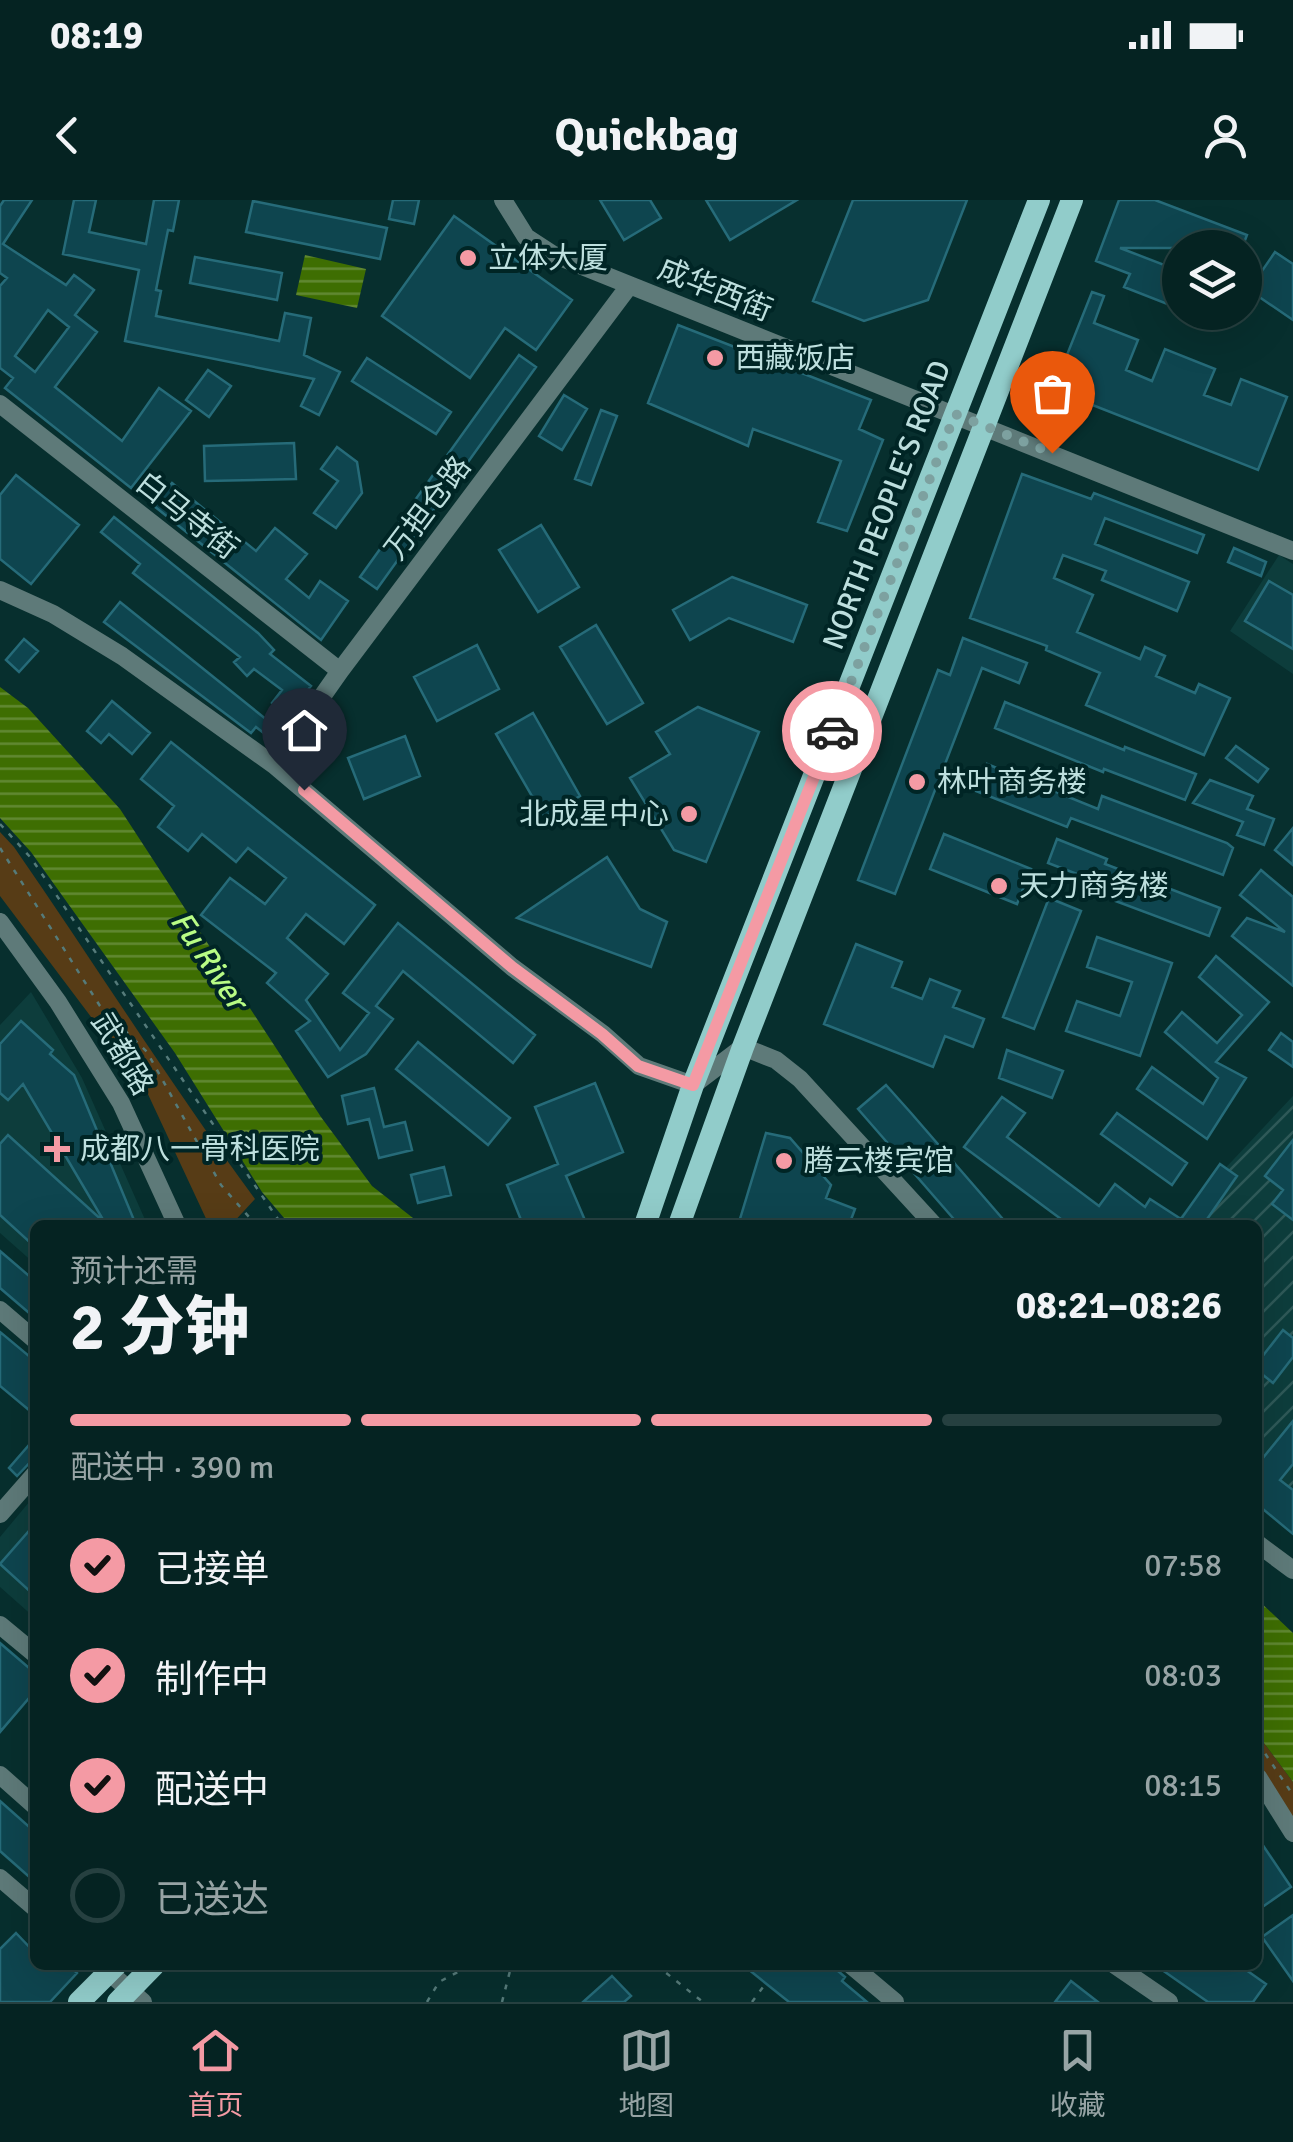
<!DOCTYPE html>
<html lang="zh">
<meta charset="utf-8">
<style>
:root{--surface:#052322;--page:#132f2f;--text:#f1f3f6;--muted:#97a4a5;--line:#264040;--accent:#f49aa4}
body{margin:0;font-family:Signika,"Noto Sans SC",sans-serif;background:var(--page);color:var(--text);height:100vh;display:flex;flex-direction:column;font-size:38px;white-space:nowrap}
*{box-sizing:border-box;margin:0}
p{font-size:32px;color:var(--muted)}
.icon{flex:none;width:55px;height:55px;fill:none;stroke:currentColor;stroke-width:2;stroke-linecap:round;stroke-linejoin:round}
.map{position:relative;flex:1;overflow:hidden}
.drawer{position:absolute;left:30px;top:1020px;width:1232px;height:750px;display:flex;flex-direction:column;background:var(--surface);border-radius:15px;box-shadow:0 10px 40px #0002,0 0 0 2px var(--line)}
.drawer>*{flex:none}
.controls{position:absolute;left:1162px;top:30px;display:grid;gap:20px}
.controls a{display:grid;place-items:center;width:100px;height:100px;border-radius:50%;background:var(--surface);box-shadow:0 10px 40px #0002,0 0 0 2px var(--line);font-size:50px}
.pin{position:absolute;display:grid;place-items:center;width:85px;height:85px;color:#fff;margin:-102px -42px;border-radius:50% 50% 50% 0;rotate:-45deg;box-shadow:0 0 10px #0007}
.pin .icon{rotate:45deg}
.courier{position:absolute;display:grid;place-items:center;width:100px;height:100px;margin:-50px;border:8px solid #f49aa4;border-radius:50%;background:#fff;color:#222;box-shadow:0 2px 12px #0007}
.summary em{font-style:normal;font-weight:800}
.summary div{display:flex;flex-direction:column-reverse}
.summary{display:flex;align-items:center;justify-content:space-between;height:170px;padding:0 40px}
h1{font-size:65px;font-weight:800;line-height:75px}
.bar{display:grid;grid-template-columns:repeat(4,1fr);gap:15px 10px;align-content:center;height:120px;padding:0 40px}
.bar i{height:12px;border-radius:8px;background:var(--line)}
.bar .current{background:var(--accent)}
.bar p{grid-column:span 4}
ol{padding:0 40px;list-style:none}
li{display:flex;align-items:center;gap:30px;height:110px}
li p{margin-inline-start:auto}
li .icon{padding:10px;border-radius:50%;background:var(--accent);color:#111;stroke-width:4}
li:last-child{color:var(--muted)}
li i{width:55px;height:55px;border:5px solid var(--line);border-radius:50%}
.status{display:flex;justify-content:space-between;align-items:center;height:70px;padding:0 50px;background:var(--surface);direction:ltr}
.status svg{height:28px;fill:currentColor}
header{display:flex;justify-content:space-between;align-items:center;height:130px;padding:0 40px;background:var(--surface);font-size:45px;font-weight:800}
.dock{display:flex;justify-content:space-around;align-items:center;height:140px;border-top:2px solid var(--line);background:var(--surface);font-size:28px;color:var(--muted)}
.dock a{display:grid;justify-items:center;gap:5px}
.dock .current{color:var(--accent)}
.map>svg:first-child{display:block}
.built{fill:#0d3d3c}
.industrial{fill:url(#industrial-furrows)}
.green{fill:#573c16}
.water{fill:url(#water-rules)}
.building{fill:#0e454f;stroke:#266b79;stroke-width:2.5;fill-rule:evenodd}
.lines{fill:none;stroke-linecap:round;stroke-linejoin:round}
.path{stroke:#557b7a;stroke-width:2.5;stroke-dasharray:5 8;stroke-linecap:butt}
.minor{stroke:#5e7a79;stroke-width:18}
.major{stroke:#91ccca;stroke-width:22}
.done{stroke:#7da1a0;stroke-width:10;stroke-dasharray:0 18}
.route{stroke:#f49aa4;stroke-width:12}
.poi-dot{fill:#f49aa4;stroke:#002525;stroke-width:4}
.labels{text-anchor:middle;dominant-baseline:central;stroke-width:8;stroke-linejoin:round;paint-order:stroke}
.poi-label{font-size:30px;fill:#bddfde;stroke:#002525;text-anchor:start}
.street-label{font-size:30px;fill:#bddfde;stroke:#002525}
.water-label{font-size:32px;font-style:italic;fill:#b8fc85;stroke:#002525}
</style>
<div class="status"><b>08:19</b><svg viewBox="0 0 49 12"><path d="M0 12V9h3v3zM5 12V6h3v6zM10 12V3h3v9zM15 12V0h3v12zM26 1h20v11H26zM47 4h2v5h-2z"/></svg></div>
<header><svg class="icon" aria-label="back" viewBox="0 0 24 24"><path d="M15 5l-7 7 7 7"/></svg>Quickbag<svg class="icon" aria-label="person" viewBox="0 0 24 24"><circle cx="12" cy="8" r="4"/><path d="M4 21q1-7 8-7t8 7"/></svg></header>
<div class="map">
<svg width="1293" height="1802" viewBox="0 0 1293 1802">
<defs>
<pattern id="industrial-furrows" width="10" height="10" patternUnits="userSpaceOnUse" patternTransform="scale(2.5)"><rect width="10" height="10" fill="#0d3d3c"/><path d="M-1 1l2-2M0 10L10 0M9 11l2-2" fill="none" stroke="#2e5958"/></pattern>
<pattern id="water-rules" width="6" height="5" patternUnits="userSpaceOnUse" patternTransform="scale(2.5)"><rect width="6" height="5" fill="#3e6e02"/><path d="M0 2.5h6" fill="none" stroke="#618933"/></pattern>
</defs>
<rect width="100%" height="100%" fill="#072f2e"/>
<path class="built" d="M1279 355 1293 364V474L1230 431Z
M31 792 82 878 147 1024 35 1025V1064L0 1033V825Z
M35 1295V1418L0 1387V1337Z"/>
<path class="industrial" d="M1293 896V1300L1258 1269V1025H1172Z"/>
<path class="green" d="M0 632 14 647C95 764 171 885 255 999L231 1025H209L146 890 0 696Z
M1258 1535 1293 1582V1623L1258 1568Z"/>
<path class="water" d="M305 55 366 69 357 108 296 95Z
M0 487 28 508 120 609 321 917 372 986 422 1025H290L262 992 175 853 31 652 0 618Z
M1258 1400 1293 1433V1582L1258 1535Z"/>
<path class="building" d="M4 0H32L3 44 66 85 74 75 94 90 75 115 97 132 55 187 122 241 159 188 191 211 131 288 5 188 13 178 0 168V86L7 78 0 73V6ZM48 110 69 127 35 172 15 156Z
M74 0H96L89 32 146 44 154 0H179L173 31 168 30 156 90 161 91 156 116 279 141 285 113 311 118 304 155 340 172 319 215 301 206 314 179 125 141 139 70 63 54Z
M393 0H419L414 24 389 19Z
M600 0H650L661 18 624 40Z
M706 0H797L730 40Z
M853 0H967L928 100 864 121 813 101Z
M1119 0H1155L1247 35 1242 48H1120L1180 71V109L1124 87 1130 74 1096 61Z
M253 1 387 28 380 59 246 32Z
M454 16 572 100 536 150 505 128 470 178 382 116Z
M1275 52 1293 64V120L1249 90Z
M195 57 282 73 277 100 190 83Z
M1092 92 1104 96 1094 123 1138 140 1126 170 1152 181 1165 149 1215 169 1204 195 1231 205 1241 179 1287 197 1258 270 1072 197 1076 188 1057 180Z
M678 125 871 200 859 229 883 240 847 331 818 322 841 261 753 229 748 246 648 203Z
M519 155 536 167 377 389 360 377Z
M367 158 451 212 436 234 352 181Z
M208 170 231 186 209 217 186 200Z
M564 195 587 209 562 250 539 236Z
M601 210 617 216 591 285 575 279Z
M294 243 296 279 205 281 204 246Z
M337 247 357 262 362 293 336 328 314 313 338 281 321 269Z
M1022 274 1091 299 1094 293 1204 335 1197 353 1105 318 1095 344 1189 382 1177 411 1102 380 1106 371 1063 355 1054 378 1093 395 1077 432 1140 459 1145 447 1165 456 1156 476 1195 493 1199 484 1230 498 1204 555 1086 505 1100 473 1046 450 1047 446 970 418Z
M16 275 79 325 31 384 0 359V295Z
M172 283 256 351 275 328 307 354 286 379 309 398 320 381 348 401 321 440 154 306Z
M114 317 258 433 274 450 270 454 311 486 286 517 272 503 282 490 254 469 247 476 234 462 240 457 133 373 140 364 101 332Z
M541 325 579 387 538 412 499 350Z
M1234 348 1266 362 1261 376 1228 362Z
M732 377 807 405 793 442 729 418 690 440 673 410Z
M1269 381 1293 395V449L1245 421Z
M120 402 277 528 270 538 256 527 251 533 104 422Z
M596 425 643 503 607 524 560 447Z
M963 438 1027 463 1019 483 982 468 895 694 858 680 938 470 950 475Z
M24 439 38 451 19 472 6 460Z
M477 445 499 489 437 521 414 477Z
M112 501 150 533 132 554 109 534 101 543 87 531Z
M1005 502 1124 550 1125 547 1196 574 1185 600 1104 569 1103 572 995 528Z
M698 507 759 532 706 662 674 650 630 578 670 554 656 532Z
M533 513 580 596 544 617 496 534Z
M405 536 420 576 364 599 348 558Z
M171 542 375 705 344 744 306 714 287 738 328 774 306 800 340 850 369 813 343 793 398 723 535 835 513 863 403 771 376 806 393 819 366 854 328 877 296 831 310 821 267 783 276 773 201 715 230 678 265 704 286 678 248 648 236 662 202 634 188 651 158 627 174 606 141 579Z
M1236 546 1268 569 1258 582 1226 558Z
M987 564 1098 609 1102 596 1227 643 1233 648 1223 675 1071 618 1067 627 976 591Z
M1210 580 1253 596 1247 609 1274 619 1264 645 1237 635 1243 622 1193 603Z
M1293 628V665L1275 650Z
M944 634 1031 669 1017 704 930 669Z
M1057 639 1107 659 1105 664 1220 708 1209 736 1110 699 1114 688 1048 663Z
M607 657 640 709 667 722 651 767 517 718Z
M1261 670 1293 697V786L1232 736 1247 718 1285 732 1240 695Z
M1049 698 1081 711 1034 829 1003 817Z
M1097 737 1172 763 1140 856 1066 831 1077 801 1120 816 1132 782 1087 767Z
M856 744 902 762 892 787 922 799 930 779 960 791 953 807 984 819 973 847 945 836 933 867 824 824Z
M1216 756 1269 802 1216 862 1246 878 1207 939 1137 889 1152 867 1203 904 1218 878 1165 832 1182 812 1217 843 1242 815 1199 777Z
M21 821 53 850 50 854 74 875 136 1025H35V1047L0 1015V944L8 935 105 1023 23 884 8 900 0 893V844Z
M1281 833 1293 842V867L1269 850Z
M418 842 510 918 488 945 396 869Z
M1007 850 1063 871 1052 898 999 878Z
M595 883 623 952 566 976 587 1025H523L507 985 558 964 535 907Z
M886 885 911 913 1008 1025H959L858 909Z
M374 888 384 927 405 922 412 950 379 958 369 919 348 924 342 896Z
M1002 897 1025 913 1007 937 1099 1006 1115 984 1145 1007 1150 999 1181 1019 1220 964 1237 976 1203 1025H1069L964 947Z
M1117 913 1187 963 1172 985 1101 934Z
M766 933 790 938 831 985 826 998 855 1009 849 1025H757L740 1019Z
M1293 940V1020L1272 1004 1283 990 1265 976Z
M444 967 451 995 418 1003 411 975Z
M0 1051 35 1081V1118L0 1088Z
M1283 1130 1293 1138V1157L1273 1183 1258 1171V1162Z
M0 1132 35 1161V1215L0 1186Z
M1293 1221V1264L1280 1280 1293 1290V1334L1258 1305V1264Z
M35 1238V1257L17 1276 9 1268Z
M35 1324V1396L0 1364Z
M0 1443 35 1473V1491L0 1532Z
M0 1601 35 1632V1682L0 1651Z
M1258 1638 1291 1687 1258 1710Z
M1293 1715V1781L1262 1737Z
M16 1733 35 1753V1765H69L77 1773 50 1802H0V1749Z
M743 1765H831L845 1777 842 1781 867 1802H789Z
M1155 1765H1239L1266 1784 1253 1802H1208Z
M612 1776 631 1796 624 1802H583Z
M1071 1781 1098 1802H1055Z"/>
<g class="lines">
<path class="path" d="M0 624 31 658 282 1025
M0 648 100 806 147 852 221 985 256 1025
M1258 1543 1293 1595
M500 1765H515
M656 1765 703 1802
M427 1802 439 1782 471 1765
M502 1802 511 1767
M752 1802 766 1783"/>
<path class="minor" d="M503 0 526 37 552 54 1293 351
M0 204 340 471
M0 390 53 414 122 456 274 565 512 767 603 834 639 866 693 885 743 847 776 860 800 879 934 1025
M274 565 340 471 629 86
M0 722 58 802 121 903 177 1025
M0 1110 35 1140
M0 1314 35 1274
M1258 1344 1293 1370
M0 1425 35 1454
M0 1575 35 1606
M1258 1577 1293 1633
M0 1678 35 1708
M851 1765 895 1802
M1115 1765 1169 1802
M102 1766 143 1802"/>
<path class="major" d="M645 1025 693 885 1039 0
M679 1025 743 847 1072 0
M79 1802 116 1765
M118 1802 154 1765"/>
</g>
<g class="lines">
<path class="done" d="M832 531 955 214 1052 253"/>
<path class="route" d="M304 590 512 767 602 834 638 866 693 885 832 531"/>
</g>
<g class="poi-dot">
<circle cx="468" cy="58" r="10"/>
<circle cx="715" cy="158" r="10"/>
<circle cx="917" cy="582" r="10"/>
<circle cx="689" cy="614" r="10"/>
<circle cx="999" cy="686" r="10"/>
<path d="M52 934h10v10h10v10h-10v10h-10v-10h-10v-10h10z"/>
<circle cx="784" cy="961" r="10"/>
</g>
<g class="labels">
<g class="poi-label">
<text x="488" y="58">立体大厦</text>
<text x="735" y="158">西藏饭店</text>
<text x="937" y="582">林叶商务楼</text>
<text x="669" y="614" text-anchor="end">北成星中心</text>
<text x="1019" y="686">天力商务楼</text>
<text x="80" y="949">成都八一骨科医院</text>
<text x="804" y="961">腾云楼宾馆</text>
</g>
<g class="street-label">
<text transform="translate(715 90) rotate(22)">成华西街</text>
<text transform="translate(887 305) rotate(-69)">NORTH PEOPLE'S ROAD</text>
<text transform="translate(428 308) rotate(-53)">万担仓路</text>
<text transform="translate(187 316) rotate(38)">白马寺街</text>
<text transform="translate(122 854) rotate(59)">武都路</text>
</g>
<g class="water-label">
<text transform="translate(209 760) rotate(56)">Fu River</text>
</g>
</g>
</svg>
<div class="controls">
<a><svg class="icon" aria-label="layers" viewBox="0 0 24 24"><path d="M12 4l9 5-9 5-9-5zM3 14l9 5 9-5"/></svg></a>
</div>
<div class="pin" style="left:1052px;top:253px;background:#ea580c"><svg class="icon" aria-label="bag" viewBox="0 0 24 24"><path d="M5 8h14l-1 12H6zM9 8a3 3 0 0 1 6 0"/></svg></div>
<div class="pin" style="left:304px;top:590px;background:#1f2937"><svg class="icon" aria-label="home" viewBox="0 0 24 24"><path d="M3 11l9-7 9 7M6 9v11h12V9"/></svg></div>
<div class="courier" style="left:832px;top:531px"><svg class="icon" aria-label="car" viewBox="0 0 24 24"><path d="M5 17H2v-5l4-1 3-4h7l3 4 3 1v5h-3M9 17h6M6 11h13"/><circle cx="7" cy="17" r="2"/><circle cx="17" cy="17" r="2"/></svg></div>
<section class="drawer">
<div class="summary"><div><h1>2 分钟</h1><p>预计还需</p></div><em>08:21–08:26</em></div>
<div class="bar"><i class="current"></i><i class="current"></i><i class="current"></i><i></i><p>配送中 · 390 m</p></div>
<ol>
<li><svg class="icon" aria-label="check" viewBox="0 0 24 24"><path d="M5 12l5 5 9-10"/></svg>已接单<p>07:58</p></li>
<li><svg class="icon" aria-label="check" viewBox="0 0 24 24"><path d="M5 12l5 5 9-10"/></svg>制作中<p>08:03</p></li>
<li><svg class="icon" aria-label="check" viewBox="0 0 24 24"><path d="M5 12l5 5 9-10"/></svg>配送中<p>08:15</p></li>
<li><i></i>已送达</li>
</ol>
</section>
</div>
<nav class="dock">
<a class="current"><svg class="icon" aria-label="home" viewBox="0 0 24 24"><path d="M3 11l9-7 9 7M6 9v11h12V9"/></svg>首页</a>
<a><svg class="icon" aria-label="map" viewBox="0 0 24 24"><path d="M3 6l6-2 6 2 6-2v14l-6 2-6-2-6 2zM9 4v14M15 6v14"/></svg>地图</a>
<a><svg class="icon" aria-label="saved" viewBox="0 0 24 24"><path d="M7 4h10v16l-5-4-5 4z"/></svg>收藏</a>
</nav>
